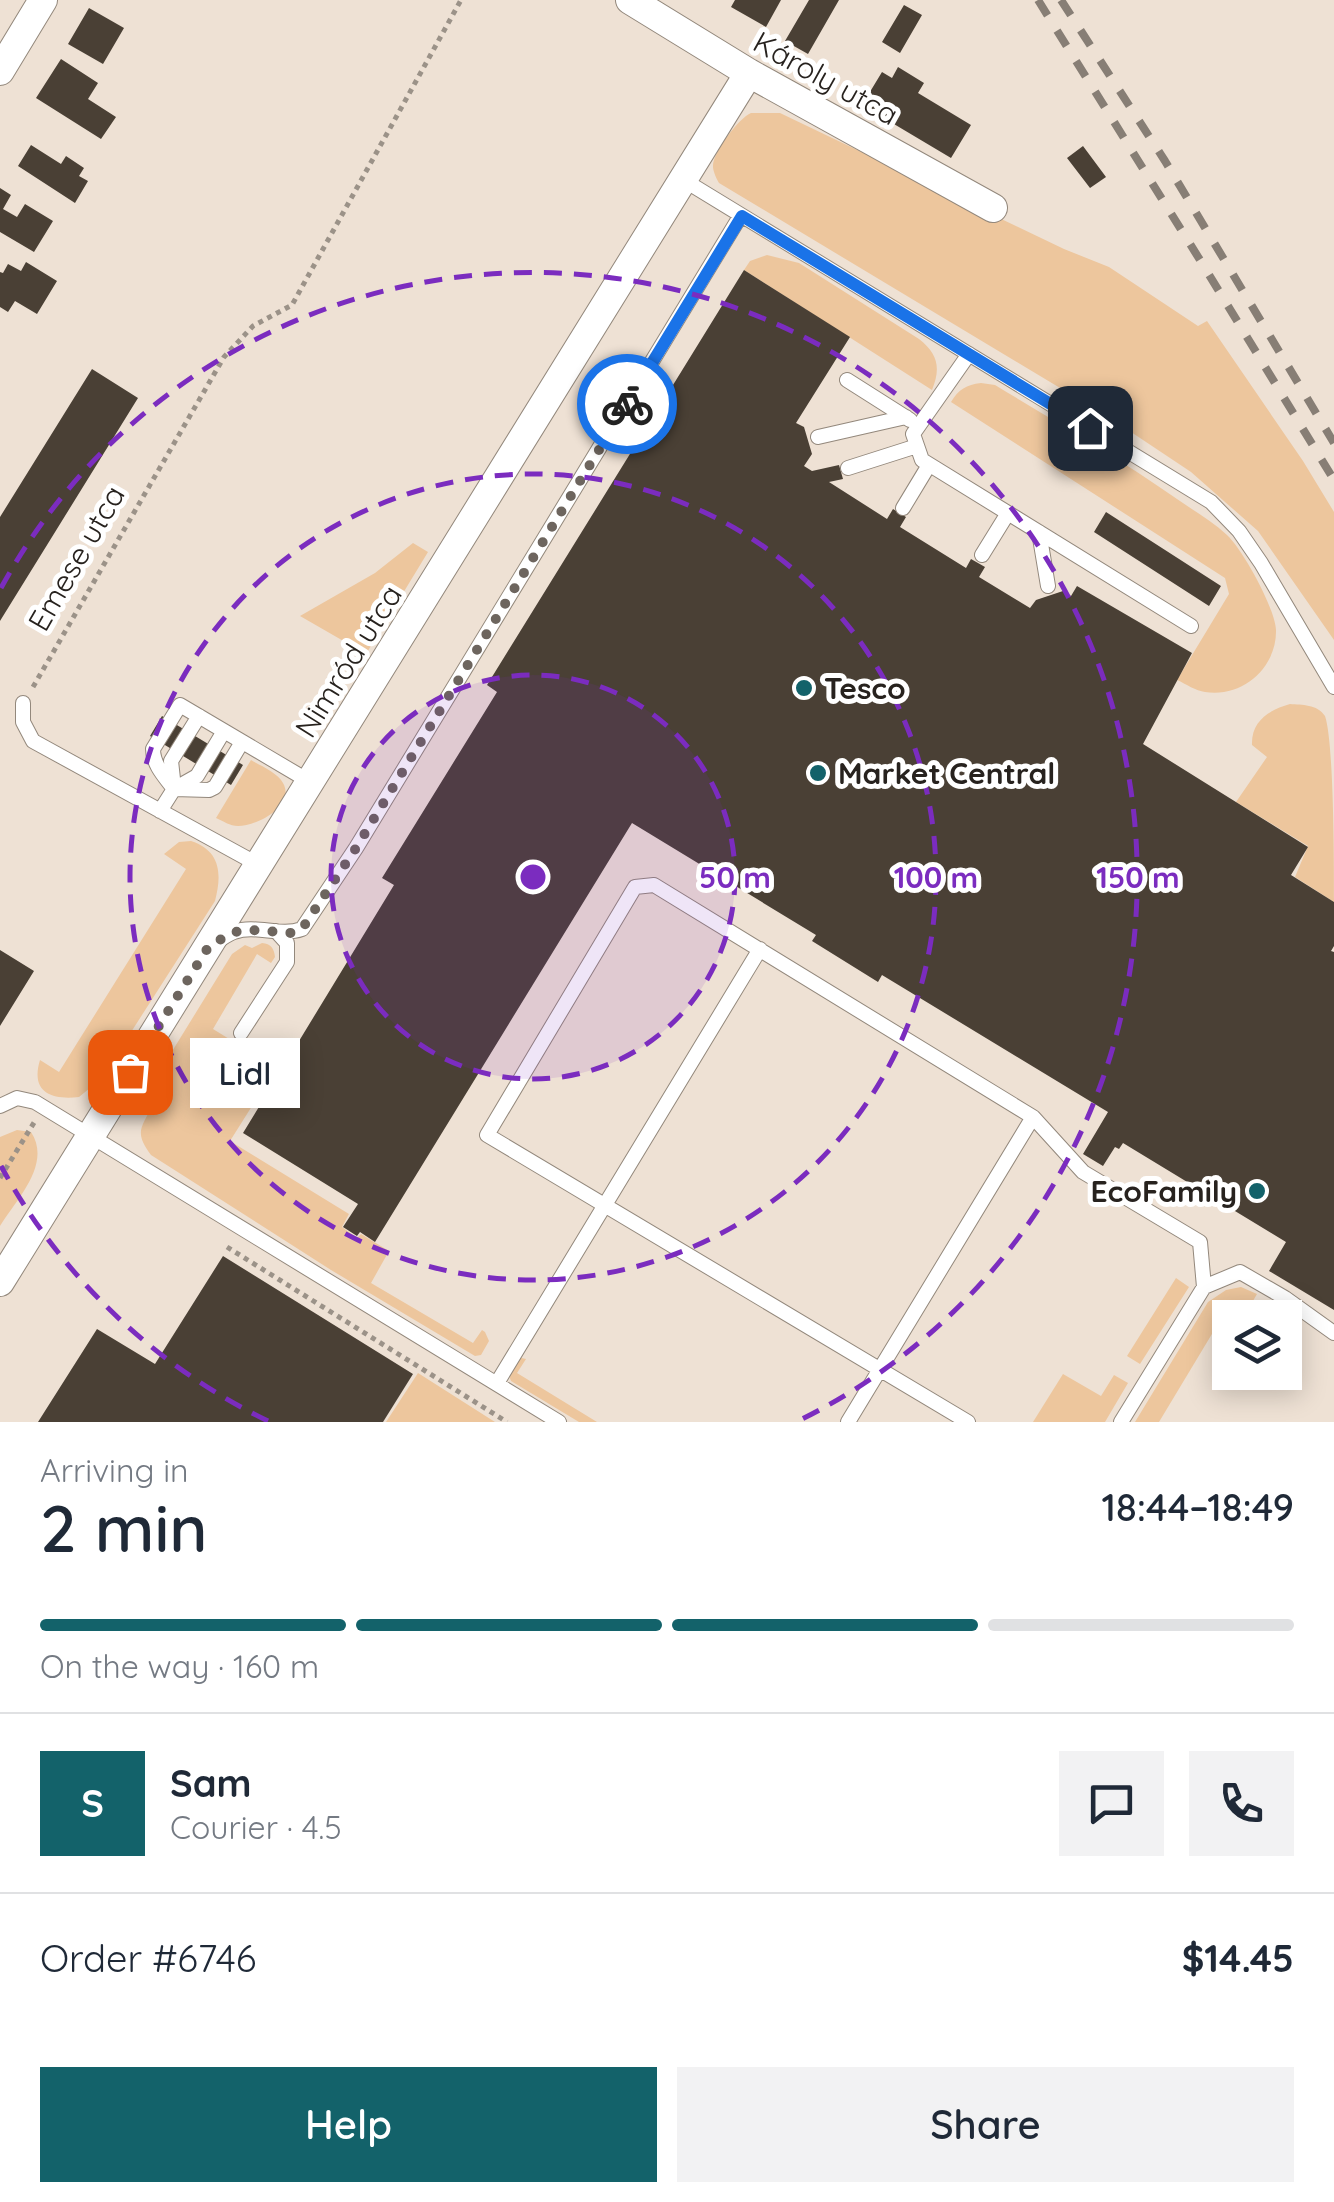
<!DOCTYPE html>
<meta charset="utf-8">
<style>
:root{--surface:#fff;--page:#f2f2f3;--text:#1f2937;--muted:#747a83;--line:#e0e1e3;--accent:#13626a}
body{margin:0;font-family:Quicksand,sans-serif;background:var(--page);color:var(--text);height:100vh;display:flex;flex-direction:column;font-size:38px;white-space:nowrap}
*{box-sizing:border-box;margin:0}
p{font-size:32px;color:var(--muted)}
.icon{flex:none;width:55px;height:55px;fill:none;stroke:currentColor;stroke-width:2;stroke-linecap:round;stroke-linejoin:round}
.map{position:relative;height:1422px;overflow:hidden}
.side{display:flex;flex-direction:column;background:var(--surface);flex:1}
.side>*{flex:none}
.fabs{position:absolute;left:1212px;top:1300px;display:grid;gap:20px}
.fabs a{display:grid;place-items:center;width:90px;height:90px;border-radius:0px;background:var(--surface);box-shadow:0 5px 25px #0003;font-size:50px}
.pin{position:absolute;display:grid;place-items:center;width:85px;height:85px;color:#fff;margin:-42px;border-radius:20px;box-shadow:0 5px 15px #0006}
.courier{position:absolute;display:grid;place-items:center;width:100px;height:100px;margin:-50px;border:8px solid #1a73e8;border-radius:50%;background:#fff;color:#222;box-shadow:0 2px 12px #0007}
.bubble{position:absolute;height:70px;border-radius:0px;background:var(--surface);box-shadow:0 5px 25px #0003;font-size:32px;font-weight:600;line-height:70px;text-align:center}
.summary em{font-style:normal;font-weight:600}
.summary div{display:flex;flex-direction:column-reverse}
.summary{display:flex;align-items:center;justify-content:space-between;height:170px;padding:0 40px}
h1{font-size:65px;font-weight:600;line-height:75px}
.bar{display:grid;grid-template-columns:repeat(4,1fr);gap:15px 10px;align-content:center;height:120px;padding:0 40px}
.bar i{height:12px;border-radius:8px;background:var(--line)}
.bar .selected{background:var(--accent)}
.bar p{grid-column:span 4}
.line{display:flex;align-items:center;gap:25px;padding:0 40px;border-top:2px solid var(--line)}
.line div{flex:1}
.round{display:grid;place-items:center;flex:none;width:105px;height:105px;border-radius:0px;background:var(--page)}
.primary-button{display:flex;gap:20px;margin-top:auto;padding:20px 40px}
.primary-button a{flex:1;height:115px;border-radius:0px;background:var(--accent);color:#fff;font-size:40px;font-weight:600;line-height:115px;text-align:center}
.primary-button a+a{background:var(--page);color:var(--text)}
.map>svg:first-child{display:block}
.green{fill:#edc69d}
.building{fill:#4a4035}
.lines{fill:none;stroke-linecap:round;stroke-linejoin:round}
.service-casing{stroke:#93887c;stroke-width:16}
.minor-casing{stroke:#93887c;stroke-width:30}
.path{stroke:#9b9288;stroke-width:5;stroke-dasharray:5 5;stroke-linecap:butt}
.service{stroke:#fff;stroke-width:14}
.minor{stroke:#fff;stroke-width:28}
.rail{stroke:#877e75;stroke-width:8;stroke-dasharray:18 18;stroke-linecap:butt}
.done{stroke:#6d655e;stroke-width:10;stroke-dasharray:0 18}
.route{stroke:#1a73e8;stroke-width:12}
.ring{fill:none;stroke:#7b2cbf;stroke-width:5;stroke-dasharray:18 12}
.poi-dot{fill:#13626a;stroke:#fff;stroke-width:4}
.labels{text-anchor:middle;dominant-baseline:central;stroke-width:10;stroke-linejoin:round;paint-order:stroke}
.street-label{font-size:30px;fill:#27221e;stroke:#fff}
.poi-label{font-size:30px;font-weight:bold;fill:#27221e;stroke:#fff;text-anchor:start}
.centre{fill:#7b2cbf;stroke:#fff;stroke-width:5}
.ring-label{font-size:30px;text-anchor:middle;font-weight:bold;fill:#7b2cbf;stroke:#fff;stroke-width:10;stroke-linejoin:round;paint-order:stroke}
</style>
<div class="map">
<svg width="1334" height="1422" viewBox="0 0 1334 1422">
<rect width="100%" height="100%" fill="#eee1d4"/>
<path class="green" d="M751 113H780L1064 249 1109 267 1198 326 1207 321 1303 461 1334 512V640L1258 531 1191 472 1110 418 719 183C717 180 713 171 713 167 712 153 739 118 751 113Z
M767 255 799 263 919 339C938 354 941 368 932 390L744 270 750 261Z
M981 383 995 385C1056 422 1119 458 1177 499 1194 511 1212 521 1227 535 1243 550 1275 608 1276 630 1277 667 1243 698 1205 692 1196 691 1186 684 1177 680L1229 594 1225 578 951 402C959 389 966 385 981 383Z
M413 543 428 552 366 654 300 616 375 573Z
M1290 704C1302 705 1317 704 1325 716 1334 742 1334 865 1334 902L1295 877 1308 846 1236 802 1267 757 1252 745C1251 721 1269 710 1290 704Z
M251 760C261 766 278 773 283 783 296 806 257 826 238 826 230 826 223 821 216 818Z
M191 841C221 851 222 874 215 901L101 1079 79 1097C52 1100 30 1093 40 1060L59 1072 186 869 164 854 179 842Z
M262 943C271 944 274 948 275 957L271 963 257 954 213 1029 276 1068 230 1141 349 1214 342 1227 357 1238 361 1234 389 1251 371 1283 473 1343 482 1330 485 1332 489 1341 481 1355 475 1356 331 1270 151 1155C134 1132 141 1128 153 1105L147 1092 232 954 245 945 252 948Z
M17 1130 31 1132C52 1164 17 1199 0 1226V1137Z
M1176 1278 1189 1287 1140 1364 1127 1356Z
M1241 1287 1257 1294 1246 1313 1230 1304 1159 1422H1135L1208 1302 1226 1290Z
M517 1357 526 1359 517 1373 597 1422H579L511 1381 508 1373Z
M418 1373 495 1422H386Z
M1063 1374 1101 1396 1114 1375 1128 1383 1105 1422H1033Z"/>
<path class="building" d="M735 0H781L766 27 731 7Z
M809 0H839L808 54 785 41Z
M904 5 922 15 900 53 882 42Z
M89 8 124 28 103 64 68 44Z
M61 59 98 83 88 99 116 117 101 139 36 98Z
M898 67 924 83 918 93 971 125 951 158 862 105 882 72 892 78Z
M31 145 61 164 66 156 84 168 79 176 88 181 75 203 18 166Z
M1083 146 1106 177 1090 188 1067 158Z
M0 188 11 195 3 209 17 217 25 204 53 221 34 252 0 232Z
M26 262 57 281 37 314 15 301 8 312 0 307V272L3 273 8 264 21 271Z
M744 270 850 337 796 423 804 427 812 454 804 466 812 471 839 465 843 479 829 482 887 519 893 509 906 517 900 527 966 568 971 559 985 567 979 577 1030 608 1036 600 1063 591 1071 596 1077 586 1192 653 1143 744 1308 847 1291 875 1334 902V946L1331 951 1334 952V1310L1269 1271 1286 1242 1123 1143 1119 1149 1115 1147 1103 1166 1083 1154 1108 1112 882 975 878 982 812 941 816 935 632 823 375 1242 360 1232 357 1236 343 1227 358 1204 243 1133 394 885 382 878 497 692 487 685 659 407 651 402 665 380 673 385Z
M92 369 138 398 0 621V517Z
M1106 512 1221 586 1209 606 1094 532Z
M162 716 243 765 231 785 150 736Z
M0 950 34 971 0 1026Z
M223 1256 413 1374 383 1422H38L97 1329 155 1364Z"/>
<g class="lines">
<g class="service-casing">
<path id="service" d="M682 179 1211 502 1239 531 1261 563 1334 687
M969 354 913 434 922 460 1191 626
M847 380 910 420
M818 437 906 417
M848 468 917 446
M903 508 929 465
M1039 532 1048 586
M982 555 1008 513
M23 703V722L33 741 259 865
M242 742 215 787 209 790 174 789C165 777 153 765 153 749L180 705 312 783
M174 788 171 761 199 716
M160 811 174 789 197 776 224 731
M218 941C223 938 228 934 234 932 256 924 280 937 302 929L356 848 741 215
M241 1033 287 962V943L276 931
M0 1106 17 1098 35 1102 559 1422
M497 1383 760 949
M848 1422 1033 1117
M968 1422 487 1135 635 887 654 885 1033 1117 1083 1172 1200 1242 1204 1287
M1121 1422 1204 1287 1240 1272 1285 1298 1334 1333"/>
</g>
<g class="minor-casing">
<path id="minor" d="M630 0 749 73 993 208
M0 71 43 0
M0 1282 749 73"/>
</g>
<path class="path" d="M33 687 224 357 253 326 292 305 461 0
M0 1178 35 1121
M227 1247 507 1422"/>
<use href="#service" class="service"/>
<use href="#minor" class="minor"/>
<path class="rail" d="M1038 0 1200 260 1334 480
M1061 0 1165 161 1334 443"/>
</g>
<g class="lines">
<path class="done" d="M130 1072 209 946 234 932 252 930 292 933 302 929 356 848 627 404"/>
<path class="route" d="M627 404 742 216 1090 428"/>
</g>
<circle cx="533" cy="877" r="202" fill="#7b2cbf" fill-opacity=".12"/>
<g class="ring">
<circle cx="533" cy="877" r="202"/>
<circle cx="533" cy="877" r="403"/>
<path d="M268 1421A605 605 0 0 1 1 1166M1 588A605 605 0 1 1 798 1421"/>
</g>
<g class="poi-dot">
<circle cx="804" cy="688" r="10"/>
<circle cx="818" cy="773" r="10"/>
<circle cx="1257" cy="1191" r="10"/>
</g>
<g class="labels">
<g class="street-label">
<text transform="translate(826 78) rotate(29)">Károly utca</text>
<text transform="translate(76 558) rotate(-60)">Emese utca</text>
<text transform="translate(348 661) rotate(-58)">Nimród utca</text>
</g>
<g class="poi-label">
<text x="824" y="688">Tesco</text>
<text x="838" y="773">Market Central</text>
<text x="1237" y="1191" text-anchor="end">EcoFamily</text>
</g>
</g>
<circle cx="533" cy="877" r="15" class="centre"/>
<g class="ring-label">
<text x="735" y="888">50 m</text>
<text x="936" y="888">100 m</text>
<text x="1138" y="888">150 m</text>
</g>
</svg>
<div class="fabs">
<a><svg class="icon" aria-label="layers" viewBox="0 0 24 24"><path d="M12 4l9 5-9 5-9-5zM3 14l9 5 9-5"/></svg></a>
</div>
<div class="pin" style="left:130px;top:1072px;background:#ea580c"><svg class="icon" aria-label="bag" viewBox="0 0 24 24"><path d="M5 8h14l-1 12H6zM9 8a3 3 0 0 1 6 0"/></svg></div>
<div class="pin" style="left:1090px;top:428px;background:#1f2937"><svg class="icon" aria-label="home" viewBox="0 0 24 24"><path d="M3 11l9-7 9 7M6 9v11h12V9"/></svg></div>
<div class="courier" style="left:627px;top:404px"><svg class="icon" aria-label="bike" viewBox="0 0 24 24"><circle cx="6" cy="16" r="4"/><circle cx="18" cy="16" r="4"/><path d="M6 16l4-8h5l3 8M10 8l3 8H6M13 5h3"/></svg></div>
<div class="bubble" style="left:190px;top:1038px;width:110px">Lidl</div>
</div>
<section class="side">
<div class="summary"><div><h1>2 min</h1><p>Arriving in</p></div><em>18:44–18:49</em></div>
<div class="bar"><i class="selected"></i><i class="selected"></i><i class="selected"></i><i></i><p>On the way · 160 m</p></div>
<div class="line" style="height:180px"><b class="round" style="background:var(--accent);color:#fff">S</b><div><b>Sam</b><p>Courier · 4.5</p></div><a class="round"><svg class="icon" aria-label="chat" viewBox="0 0 24 24"><path d="M4 5h16v11H9l-5 4z"/></svg></a><a class="round"><svg class="icon" aria-label="phone" viewBox="0 0 24 24"><path d="M5 4h4l2 5-3 2q2 4 5 5l2-3 5 2v4C11 20 4 13 5 4z"/></svg></a></div>
<div class="line" style="height:130px"><div>Order #6746</div><b>$14.45</b></div>
<div class="primary-button"><a>Help</a><a>Share</a></div>
</section>
